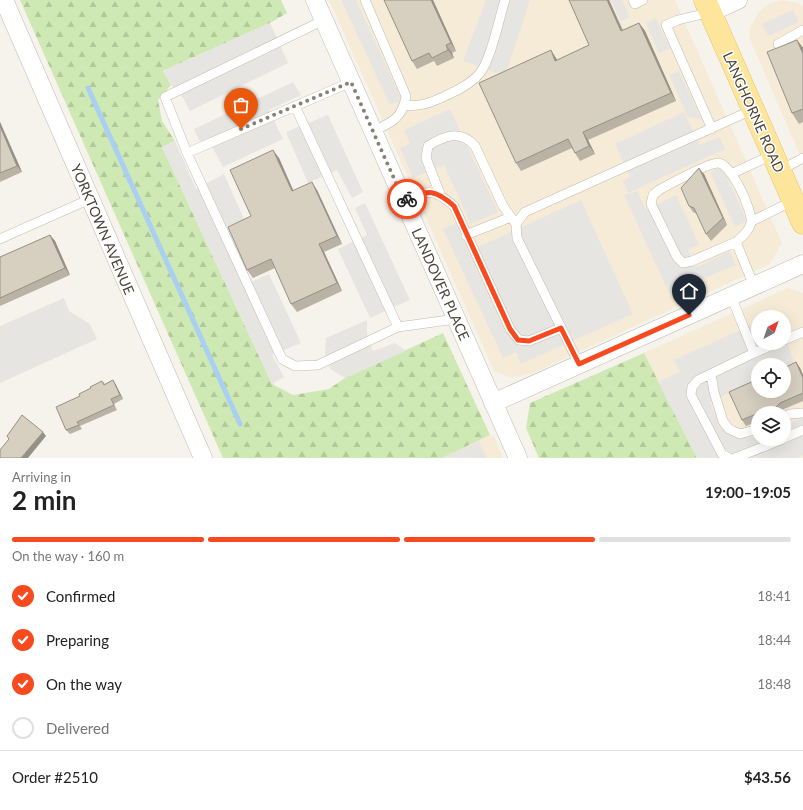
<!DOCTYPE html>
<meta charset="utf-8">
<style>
:root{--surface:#fff;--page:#f2f2f2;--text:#222;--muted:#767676;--line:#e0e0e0;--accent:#f8491f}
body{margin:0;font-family:Lato,sans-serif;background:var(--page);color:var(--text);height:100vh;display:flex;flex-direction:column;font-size:15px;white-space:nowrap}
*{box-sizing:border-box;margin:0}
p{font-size:13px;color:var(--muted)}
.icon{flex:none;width:22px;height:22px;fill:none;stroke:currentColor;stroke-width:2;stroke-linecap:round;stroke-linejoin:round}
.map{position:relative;height:458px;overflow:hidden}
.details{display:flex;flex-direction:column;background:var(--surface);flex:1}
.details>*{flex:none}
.needle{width:26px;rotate:40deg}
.buttons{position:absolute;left:751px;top:310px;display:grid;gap:8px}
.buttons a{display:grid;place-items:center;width:40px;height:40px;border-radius:50%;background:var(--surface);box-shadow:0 4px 16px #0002;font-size:20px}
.pin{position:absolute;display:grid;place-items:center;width:34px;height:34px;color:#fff;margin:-41px -17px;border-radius:50% 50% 50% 0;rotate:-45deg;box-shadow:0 0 4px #0007}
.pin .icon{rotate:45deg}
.courier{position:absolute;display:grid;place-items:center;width:40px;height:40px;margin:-20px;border:3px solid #f8491f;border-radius:50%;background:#fff;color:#222;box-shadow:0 1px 5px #0007}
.head em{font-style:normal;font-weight:700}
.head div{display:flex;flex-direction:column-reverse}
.head{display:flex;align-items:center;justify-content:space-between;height:68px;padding:0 12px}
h1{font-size:26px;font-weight:700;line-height:30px}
.bar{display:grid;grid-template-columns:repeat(4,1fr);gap:6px 4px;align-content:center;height:48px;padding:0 12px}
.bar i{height:5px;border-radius:3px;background:var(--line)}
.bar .on{background:var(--accent)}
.bar p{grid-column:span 4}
.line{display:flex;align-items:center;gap:10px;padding:0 12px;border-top:1px solid var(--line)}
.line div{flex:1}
ol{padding:0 12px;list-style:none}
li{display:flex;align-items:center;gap:12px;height:44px}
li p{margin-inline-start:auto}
li .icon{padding:4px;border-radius:50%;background:var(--accent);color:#fff;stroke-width:4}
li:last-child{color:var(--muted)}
li i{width:22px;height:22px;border:2px solid var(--line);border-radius:50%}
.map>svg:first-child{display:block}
.commercial{fill:#f6ebd7;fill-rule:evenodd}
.forest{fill:url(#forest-firs)}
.parking{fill:#e7e5e2}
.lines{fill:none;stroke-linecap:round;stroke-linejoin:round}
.stream{stroke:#a9d0f1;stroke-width:5}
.service-casing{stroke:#c1bbad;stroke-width:10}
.minor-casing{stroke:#c1bbad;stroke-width:19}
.primary-casing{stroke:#e4c56b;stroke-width:23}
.service{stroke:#fff;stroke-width:9}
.minor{stroke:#fff;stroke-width:18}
.primary{stroke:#fde69c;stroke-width:22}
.wall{fill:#b9b2a5}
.shaded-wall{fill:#969186}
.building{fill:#d7cfc0;stroke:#969186}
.done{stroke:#868177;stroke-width:4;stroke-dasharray:0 7.2}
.route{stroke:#f8491f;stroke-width:5}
.labels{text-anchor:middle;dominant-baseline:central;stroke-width:3;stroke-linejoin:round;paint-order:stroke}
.street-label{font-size:14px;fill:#4a4439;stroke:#fff}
</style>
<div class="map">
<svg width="803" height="458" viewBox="0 0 803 458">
<defs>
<pattern id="forest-firs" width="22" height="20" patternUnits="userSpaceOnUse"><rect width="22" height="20" fill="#cfe9b5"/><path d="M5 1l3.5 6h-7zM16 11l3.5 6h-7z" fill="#b3c99c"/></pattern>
</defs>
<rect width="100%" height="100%" fill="#f5f3eb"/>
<path class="commercial" d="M329 0H675L782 243 770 264 533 373 512 378 494 371Z
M781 0 798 3 803 6V162L749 37 750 28 760 10 771 3Z
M788 288 803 293V458H697L644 353ZM758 317H784V343H758ZM758 365H784V391H758ZM758 413H784V439H758Z
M490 435 494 436 503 458H442Z"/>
<path class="forest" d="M20 0H281L287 13 270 23 163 71 171 85 158 100 162 121 175 141 162 147 272 384 293 395 329 389 345 378 443 333 490 435 442 458H223Z
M644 353 697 458H539L526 428 530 403Z"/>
<path class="parking" d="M341 0H356L402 100 390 105Z
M486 0H530L505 76 463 61Z
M611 0H622L630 17 621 21Z
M793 10 799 22 768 36 762 24Z
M656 18 670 49 659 53 646 23Z
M270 23 288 63 190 111 183 98 171 85 163 71Z
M679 71 701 119 688 117 669 75Z
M293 82 301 95 269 110 283 139 223 167 208 139 200 142 194 129Z
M450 109 498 212 471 224 444 165 413 178 400 148 410 143 404 130Z
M684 112 700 145 720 137 725 149 628 193 623 181 630 177 615 144Z
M328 115 363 192 352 198 337 170 308 183 286 132Z
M175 141 196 189 224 174 244 219 226 227 251 282 269 274 301 343 272 355 284 377 272 384 162 147Z
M722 166 747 221 735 227 710 172Z
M637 191 646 210 676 195 699 244 688 250 697 267 730 251 736 265 669 293 624 195Z
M581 200 633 314 521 364 516 352 503 358 443 229 456 223 469 251Z
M365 203 410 300 370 318 338 249 367 235 355 208Z
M64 298 69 311 90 324 97 339 0 383V326Z
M367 320V334L373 351 395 343 406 351 345 378 330 369 325 354 326 338Z
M758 322V343H784V335L795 364 784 369V365H758V380L710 402 720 426 730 435 739 438H750L758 436V439H784V427L803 417V455L796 458H697L658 382 680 372 674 360Z
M479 441 487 458H442Z"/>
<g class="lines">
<path class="stream" d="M88 88 240 424"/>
<g class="service-casing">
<path id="service" d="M365 0 406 96C403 118 391 123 373 131
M633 0 635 4 643 0
M711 12 678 20 666 25 712 129
M778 44 803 30
M351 82 187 153 282 359 295 366 318 365 398 327 456 319
M405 105C419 107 430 103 443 97 456 91 471 84 480 73 491 59 499 19 505 0
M295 106 398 327
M187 153 165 97 324 20
M779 171 803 158
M733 173 772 155
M440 194 426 158 428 146C445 135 461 130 475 146L503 206 516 224
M404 201C428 190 433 188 454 206L510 329 519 340 529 341 561 328
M752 221 793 201
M466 235 511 217
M0 239 90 199
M736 242 692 261 683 263 677 257 651 204 653 195 659 190C670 184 708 163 718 163 731 163 753 211 751 223 749 231 743 236 736 242L754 286
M731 296 754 353 777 343
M784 340 803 332
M579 364 517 238 516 224 525 212 752 110
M711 374 714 392 723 421 729 429 740 434 758 429
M784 417 790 414 803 413
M784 438 803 430
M729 458 722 454 691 395 692 387 698 380 754 353
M735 458 783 439"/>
</g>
<g class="minor-casing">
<path id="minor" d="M4 0 203 458
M315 0 518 458
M711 12 738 0
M493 403 803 264"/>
</g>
<g class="primary-casing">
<path id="primary" d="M705 0 803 223"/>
</g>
<use href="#service" class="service"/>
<use href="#minor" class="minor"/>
<use href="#primary" class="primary"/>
</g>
<path class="wall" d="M384 0H433L456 51 452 53 454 58 437 66 434 61 417 69 412 61Z
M569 0H609L623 30 639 23 645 31 676 101 588 140 595 154 580 161 575 153 572 148 521 171 516 163 556 58 557 60 589 45Z
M797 40 803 48V122L799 124 792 113Z
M0 122 22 172 0 182Z
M279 158 293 190H317L342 244 324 252 342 291 297 312 291 304 275 268 253 278 247 270 251 216Z
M704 174 727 225 711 241 706 234 697 214 693 212 689 206Z
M50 235 55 241 70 275 0 306V257Z
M796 362 800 368 803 375V401L784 409 780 413H758V421L746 426 742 420Z
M113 380 116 385 123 399 114 404 117 410 80 426 82 429 70 434 66 430 80 396 102 381 105 384Z
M784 417H785L790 422 784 425Z"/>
<path class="shaded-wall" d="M431 0H433L456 51 451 43Z
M607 0H609L626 39 621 31Z
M639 23 645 31 676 101 671 93Z
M797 40 803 48V54Z
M446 45 452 53 454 58 448 50Z
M551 50 556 58 561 68 555 61Z
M0 122 22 172 17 166 0 126Z
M583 132 588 140 595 154 589 146Z
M273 150 279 158 297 199 292 191Z
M699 168 704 174 727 225 723 218Z
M312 182 317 190 342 244 337 236Z
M50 235 55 241 70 275 65 268Z
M319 244 324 252 342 291 337 283Z
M796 362 800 368 803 375V378Z
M113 380 116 385 123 399 120 395Z
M775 408 778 413H774Z
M43 432 46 436 28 458H21Z"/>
<path class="building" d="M384 0H431L451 43 446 45 448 50 432 58 429 53 412 61Z
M569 0H607L621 31 639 23 671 93 583 132 589 146 575 153 568 139 516 163 479 83 551 50 555 61 589 45Z
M797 40 803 54V109L792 113 767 52Z
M0 126 17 166 0 173Z
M273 150 292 191 312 182 337 236 319 244 337 283 291 304 271 259 247 270 228 227 251 216 230 170Z
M699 168 723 218 706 234 694 208 689 206 681 188Z
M50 235 65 268 0 298V257Z
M796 362 803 378V393L780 403 775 408 774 413H764L763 411 742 420 729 392 758 379V391H784V368Z
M113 380 120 395 111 399 114 405 77 422 79 425 66 430 56 407 80 396 79 394 91 388 90 387 102 381 104 385Z
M22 415 43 432 21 458H0V450L9 439 7 436Z"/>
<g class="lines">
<path class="done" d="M241 129 351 82 404 201 407 199"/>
<path class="route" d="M407 199C429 189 436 190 454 206L510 329 518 340 529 341 561 328 579 364 689 315"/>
</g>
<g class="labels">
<g class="street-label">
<text transform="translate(754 112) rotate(66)">LANGHORNE ROAD</text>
<text transform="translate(103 229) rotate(67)">YORKTOWN AVENUE</text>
<text transform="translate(441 284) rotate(66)">LANDOVER PLACE</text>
</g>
</g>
</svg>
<div class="buttons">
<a><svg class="needle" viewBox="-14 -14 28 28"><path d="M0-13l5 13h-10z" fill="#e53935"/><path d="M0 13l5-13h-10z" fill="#767676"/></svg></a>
<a><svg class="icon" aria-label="locate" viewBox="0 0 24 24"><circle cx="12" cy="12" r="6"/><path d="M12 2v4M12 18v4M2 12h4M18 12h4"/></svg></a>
<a><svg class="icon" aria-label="layers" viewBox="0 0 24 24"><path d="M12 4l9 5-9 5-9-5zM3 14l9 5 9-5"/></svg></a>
</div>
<div class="pin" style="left:241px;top:129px;background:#ea580c"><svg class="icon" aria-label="bag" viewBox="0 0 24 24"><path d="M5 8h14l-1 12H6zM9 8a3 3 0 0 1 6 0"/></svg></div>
<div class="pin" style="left:689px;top:315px;background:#1f2937"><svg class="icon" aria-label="home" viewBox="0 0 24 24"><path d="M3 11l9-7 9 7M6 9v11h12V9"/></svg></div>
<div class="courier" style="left:407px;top:199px"><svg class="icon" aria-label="bike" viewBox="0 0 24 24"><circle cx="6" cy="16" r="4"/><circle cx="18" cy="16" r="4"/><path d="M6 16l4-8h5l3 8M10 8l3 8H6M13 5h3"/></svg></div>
</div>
<section class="details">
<div class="head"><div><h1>2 min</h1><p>Arriving in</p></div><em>19:00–19:05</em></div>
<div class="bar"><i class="on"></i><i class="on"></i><i class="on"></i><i></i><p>On the way · 160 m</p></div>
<ol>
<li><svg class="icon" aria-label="check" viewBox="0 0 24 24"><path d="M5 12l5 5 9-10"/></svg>Confirmed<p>18:41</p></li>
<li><svg class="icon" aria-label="check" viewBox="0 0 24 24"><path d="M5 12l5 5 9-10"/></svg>Preparing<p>18:44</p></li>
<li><svg class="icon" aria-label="check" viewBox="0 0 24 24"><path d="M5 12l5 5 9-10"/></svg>On the way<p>18:48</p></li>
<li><i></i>Delivered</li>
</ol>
<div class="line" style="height:52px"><div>Order #2510</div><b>$43.56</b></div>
</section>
